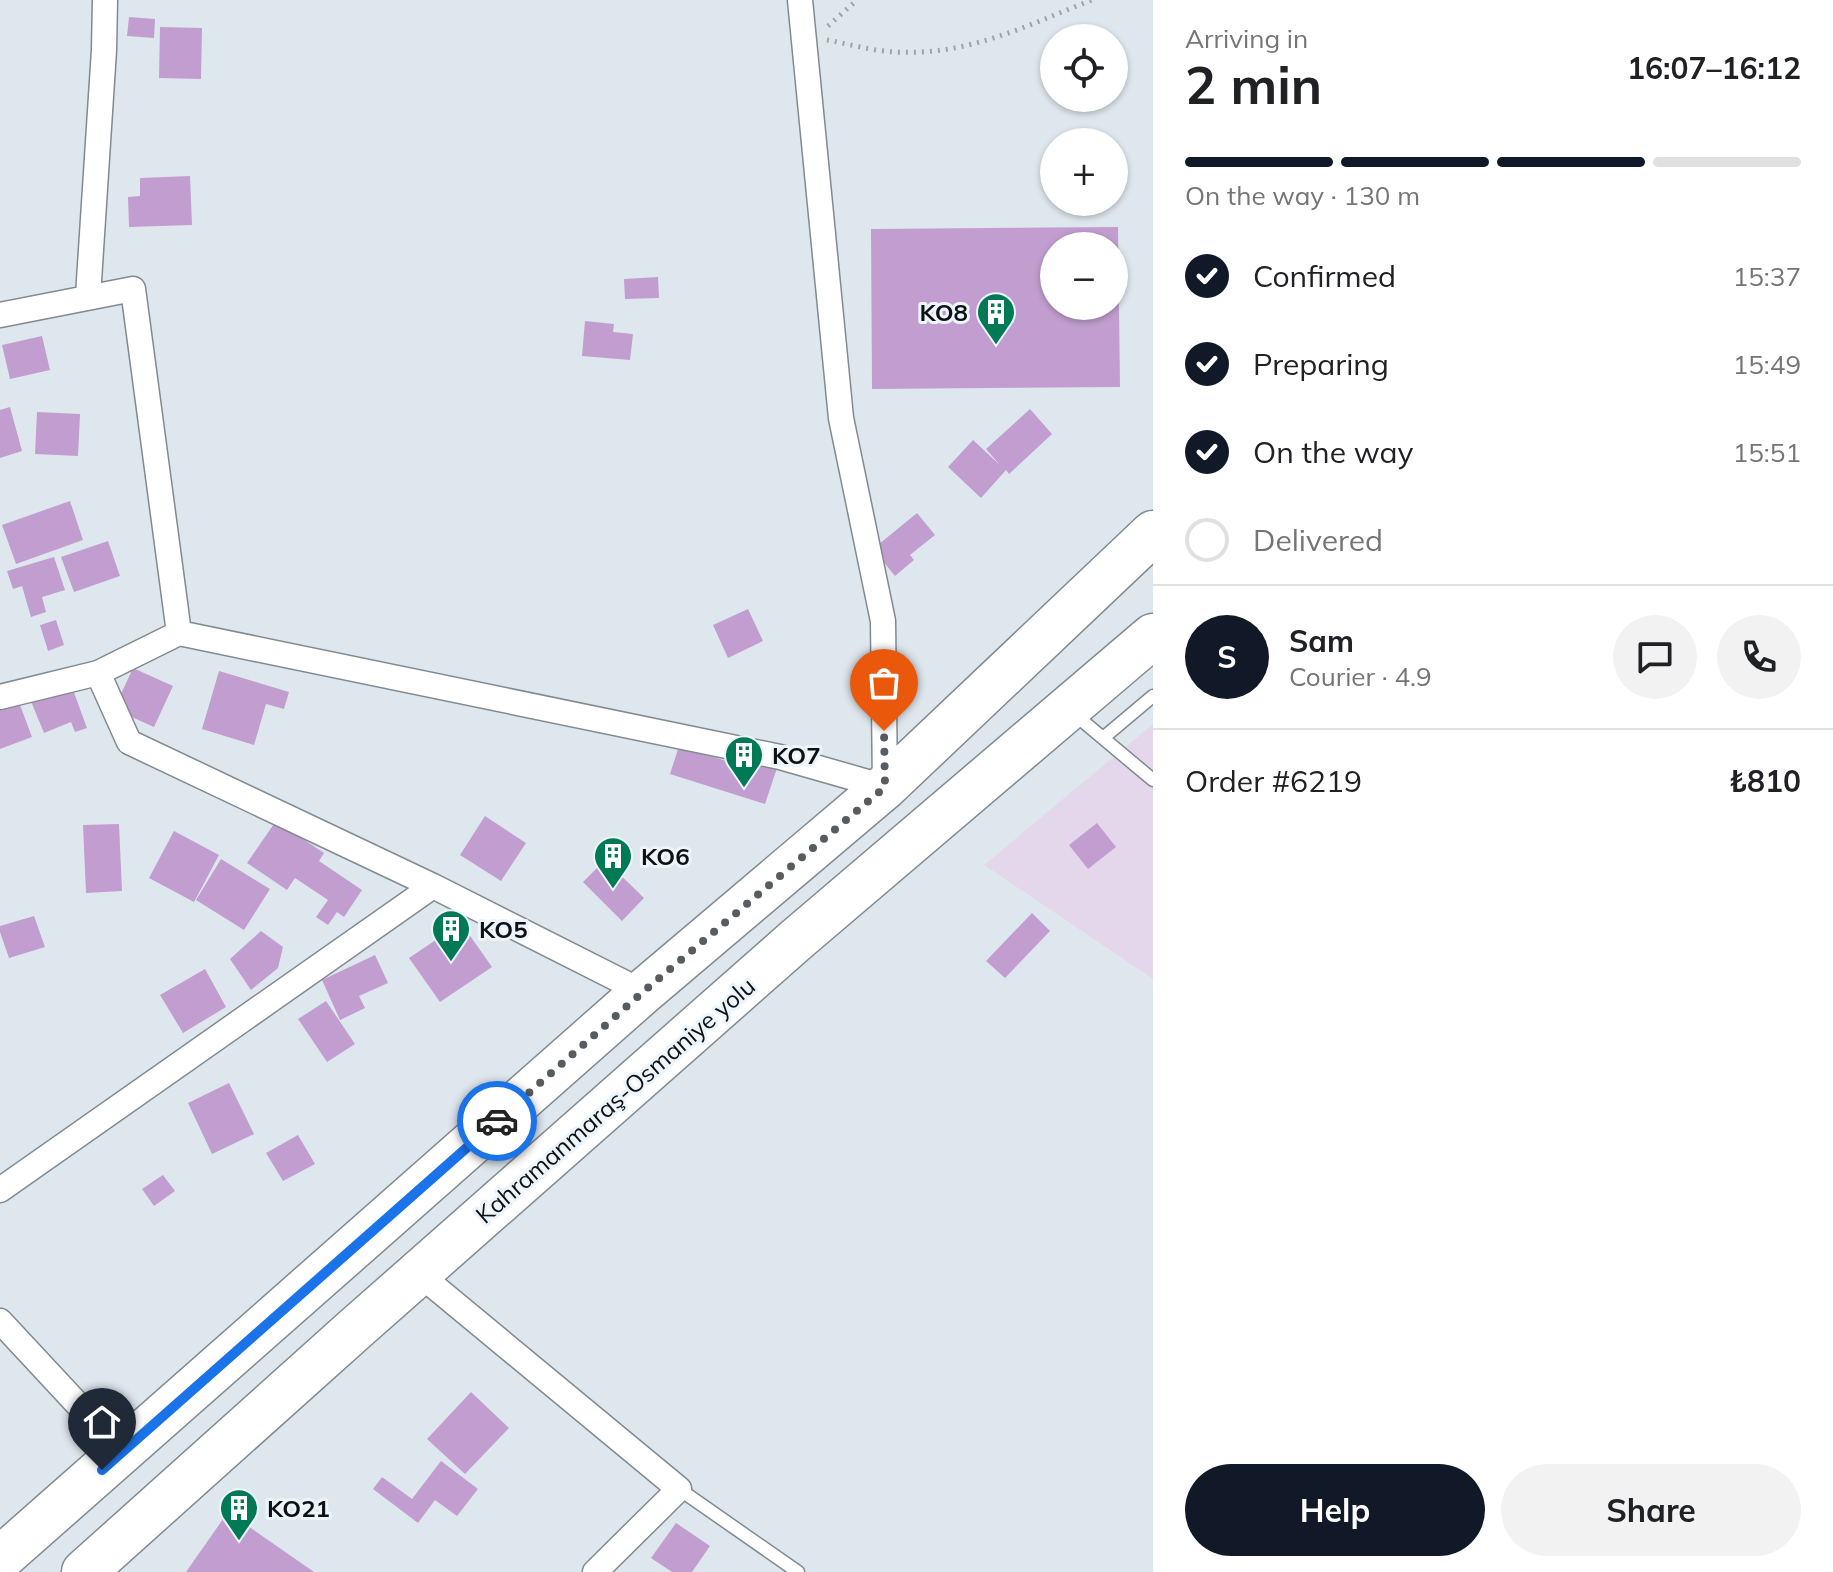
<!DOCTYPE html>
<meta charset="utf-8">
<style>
:root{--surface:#fff;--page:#f2f2f2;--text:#202124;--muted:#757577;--line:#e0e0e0;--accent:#111827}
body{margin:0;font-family:Mulish,sans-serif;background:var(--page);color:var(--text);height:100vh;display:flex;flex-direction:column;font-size:30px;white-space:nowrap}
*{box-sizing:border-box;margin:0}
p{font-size:26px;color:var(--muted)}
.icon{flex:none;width:44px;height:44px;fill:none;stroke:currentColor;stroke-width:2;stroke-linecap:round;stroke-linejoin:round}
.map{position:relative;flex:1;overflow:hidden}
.drawer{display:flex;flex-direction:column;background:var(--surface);width:680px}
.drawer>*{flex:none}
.buttons{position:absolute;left:1040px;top:24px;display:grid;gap:16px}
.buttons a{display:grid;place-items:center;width:88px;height:88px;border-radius:50%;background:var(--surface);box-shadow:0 2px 6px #0004;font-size:40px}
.pin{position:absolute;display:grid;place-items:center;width:68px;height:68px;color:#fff;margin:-82px -34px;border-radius:50% 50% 50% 0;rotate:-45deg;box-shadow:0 0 8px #0007}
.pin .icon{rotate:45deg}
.courier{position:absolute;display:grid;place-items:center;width:80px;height:80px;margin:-40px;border:6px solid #1a73e8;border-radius:50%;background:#fff;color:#222;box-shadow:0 2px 10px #0007}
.headline em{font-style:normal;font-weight:700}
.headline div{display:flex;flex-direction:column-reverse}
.headline{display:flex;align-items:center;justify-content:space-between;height:136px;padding:0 32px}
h1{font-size:52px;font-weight:700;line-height:60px}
.bar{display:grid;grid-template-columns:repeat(4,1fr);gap:12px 8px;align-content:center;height:96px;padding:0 32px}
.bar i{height:10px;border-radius:6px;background:var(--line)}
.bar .current{background:var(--accent)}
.bar p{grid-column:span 4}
.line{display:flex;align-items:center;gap:20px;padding:0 32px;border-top:2px solid var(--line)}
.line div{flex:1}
.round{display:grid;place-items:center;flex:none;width:84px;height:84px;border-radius:42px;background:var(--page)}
ol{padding:0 32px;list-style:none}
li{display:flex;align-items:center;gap:24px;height:88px}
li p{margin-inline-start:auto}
li .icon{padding:8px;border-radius:50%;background:var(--accent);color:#fff;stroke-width:4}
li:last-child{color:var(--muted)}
li i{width:44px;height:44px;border:4px solid var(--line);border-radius:50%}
.primary-button{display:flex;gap:16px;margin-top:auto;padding:16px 32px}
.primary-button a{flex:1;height:92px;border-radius:48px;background:var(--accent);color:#fff;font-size:32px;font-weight:700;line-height:92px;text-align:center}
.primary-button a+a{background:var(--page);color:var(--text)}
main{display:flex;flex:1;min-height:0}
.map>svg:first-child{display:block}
.industrial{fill:#e4d7eb}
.building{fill:#c19ecf;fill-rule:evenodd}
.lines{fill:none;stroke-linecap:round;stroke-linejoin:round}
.lane-casing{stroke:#828a90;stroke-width:15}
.street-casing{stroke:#828a90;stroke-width:27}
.highway-casing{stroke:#828a90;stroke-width:47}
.path{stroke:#9da3a8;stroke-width:5;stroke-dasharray:2 6;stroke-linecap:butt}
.lane{stroke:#fff;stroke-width:12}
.street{stroke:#fff;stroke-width:24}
.highway{stroke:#fff;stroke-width:44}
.done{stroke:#575c60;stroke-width:8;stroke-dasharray:0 14.4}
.route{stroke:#1a73e8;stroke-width:10}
.labels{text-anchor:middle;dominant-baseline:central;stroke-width:6;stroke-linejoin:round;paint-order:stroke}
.poi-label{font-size:24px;font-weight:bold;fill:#0e1113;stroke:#ecf5fc;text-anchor:start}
.street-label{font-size:24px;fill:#0e1113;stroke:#ecf5fc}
</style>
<main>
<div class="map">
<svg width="1153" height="1572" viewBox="0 0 1153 1572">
<rect width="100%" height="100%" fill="#dfe7ee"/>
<path class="industrial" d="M1153 724V979L984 865Z"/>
<path class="building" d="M129 17 155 19 154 38 127 36Z
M160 27 202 28 201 79 159 78Z
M190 176 192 225 129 227 128 197 140 196V178Z
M1118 227 1120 387 872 389 871 229ZM1054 246H1114V306H1054Z
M658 277 659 298 625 299 624 279Z
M585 321 614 324 613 332 633 334 630 360 582 356Z
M42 336 50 370 10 379 2 345Z
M10 407 22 451 0 458V410Z
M1030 409 1052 434 1009 474 1006 470 981 498 948 467 973 440 1000 465 986 449Z
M37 412 80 414 78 456 35 454Z
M70 501 83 540 16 564 2 525Z
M917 513 935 535 910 555 914 560 895 576 873 549Z
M108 541 120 576 74 592 61 557Z
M54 557 65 590 42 597 46 612 31 617 22 586 13 589 7 571Z
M748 609 763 641 728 658 713 625Z
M56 620 64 645 48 651 40 625Z
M133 668 173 686 154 727 114 709Z
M219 671 289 692 284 709 266 704 254 745 202 729Z
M72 687 87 728 75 732 71 722 44 733 30 699Z
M17 697 32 737 0 749V703Z
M679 746 742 766 745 757 777 768 765 804 670 774Z
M485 816 526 843 501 881 460 855Z
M276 821 324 853 319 861 362 890 344 917 337 912 328 925 316 917 328 900 295 878 287 890 247 863Z
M1097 823 1116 847 1088 869 1069 845Z
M119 824 122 891 86 893 83 825Z
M174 831 219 855 194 902 149 878Z
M221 859 270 889 244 930 196 900Z
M605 860 644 898 622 921 583 882Z
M1032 913 1050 931 1005 978 986 961Z
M34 916 45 947 9 958 0 932V926Z
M461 923 492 967 440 1002 409 958Z
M261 931 283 947 278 968 251 990 230 959Z
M375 955 388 983 359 996 365 1008 340 1020 322 980Z
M205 969 226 1007 183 1033 160 995Z
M326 1001 355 1044 327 1062 298 1019Z
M229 1083 254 1134 212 1154 188 1103Z
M298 1135 315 1164 283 1181 266 1153Z
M163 1175 175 1191 154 1206 142 1189Z
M471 1392 509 1428 465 1474 427 1439Z
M441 1461 478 1489 457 1516 435 1500 418 1523 373 1489 382 1477 412 1499Z
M228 1512 314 1572H186Z
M676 1523 710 1546 692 1572H672L651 1558Z"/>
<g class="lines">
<g class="lane-casing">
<path id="lane" d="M1073 713 1153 780
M1103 738 1153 696
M679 1489 798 1572"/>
</g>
<g class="street-casing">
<path id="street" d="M88 296 104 50 105 0
M0 315 133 289 179 633 780 757 885 787 883 621 841 418 800 0
M98 673 129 742 433 886 643 992
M0 697 98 673 179 633
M0 1190 433 886
M418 1273 679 1489 595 1572
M0 1321 122 1452"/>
</g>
<g class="highway-casing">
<path id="highway" d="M0 1559 643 992 885 787 1153 533
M84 1572 355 1329 796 940 1153 636"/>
</g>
<path class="path" d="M828 26 857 0
M827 40C849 44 872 51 895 52 968 56 1025 26 1092 0"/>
<use href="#lane" class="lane"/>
<use href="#street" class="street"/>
<use href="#highway" class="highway"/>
</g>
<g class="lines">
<path class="done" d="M497 1121 643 992 885 787 884 731"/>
<path class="route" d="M102 1470 497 1121"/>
</g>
<defs>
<g id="building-pin" transform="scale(2)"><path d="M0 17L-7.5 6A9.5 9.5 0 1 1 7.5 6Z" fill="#007955" stroke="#ecf5fc"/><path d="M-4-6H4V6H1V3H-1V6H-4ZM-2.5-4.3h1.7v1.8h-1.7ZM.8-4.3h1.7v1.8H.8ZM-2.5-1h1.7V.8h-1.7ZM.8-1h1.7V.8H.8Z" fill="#fff"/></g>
</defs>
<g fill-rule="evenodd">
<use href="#building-pin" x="996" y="312"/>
<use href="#building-pin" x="744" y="755"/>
<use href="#building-pin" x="613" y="856"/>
<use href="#building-pin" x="451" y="929"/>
<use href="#building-pin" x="239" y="1508"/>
</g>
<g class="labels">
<g class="poi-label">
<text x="968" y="312" text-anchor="end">KO8</text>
<text x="772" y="755">KO7</text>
<text x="641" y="856">KO6</text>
<text x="479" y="929">KO5</text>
<text x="267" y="1508">KO21</text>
</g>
<g class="street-label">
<text transform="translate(615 1100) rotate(-41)">Kahramanmaraş-Osmaniye yolu</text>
</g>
</g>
</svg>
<div class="buttons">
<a><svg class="icon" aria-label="locate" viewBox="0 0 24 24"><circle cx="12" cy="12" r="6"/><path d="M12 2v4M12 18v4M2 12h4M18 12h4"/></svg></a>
<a>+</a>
<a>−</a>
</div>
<div class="pin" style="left:884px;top:731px;background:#ea580c"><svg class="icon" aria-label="bag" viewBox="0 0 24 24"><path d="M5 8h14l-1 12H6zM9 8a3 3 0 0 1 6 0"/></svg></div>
<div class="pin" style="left:102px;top:1470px;background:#1f2937"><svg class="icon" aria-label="home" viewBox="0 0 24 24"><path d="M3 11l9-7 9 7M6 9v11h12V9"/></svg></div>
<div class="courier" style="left:497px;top:1121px"><svg class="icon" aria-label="car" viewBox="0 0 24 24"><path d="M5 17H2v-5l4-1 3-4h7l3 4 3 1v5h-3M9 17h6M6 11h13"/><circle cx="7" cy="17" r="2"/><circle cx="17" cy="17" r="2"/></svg></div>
</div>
<section class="drawer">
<div class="headline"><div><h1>2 min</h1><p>Arriving in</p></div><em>16:07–16:12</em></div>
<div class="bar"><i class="current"></i><i class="current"></i><i class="current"></i><i></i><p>On the way · 130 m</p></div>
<ol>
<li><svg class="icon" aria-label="check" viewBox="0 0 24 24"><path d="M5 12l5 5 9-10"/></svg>Confirmed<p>15:37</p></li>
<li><svg class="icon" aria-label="check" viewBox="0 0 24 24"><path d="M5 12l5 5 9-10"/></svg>Preparing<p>15:49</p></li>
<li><svg class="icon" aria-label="check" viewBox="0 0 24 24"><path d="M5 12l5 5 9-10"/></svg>On the way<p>15:51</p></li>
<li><i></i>Delivered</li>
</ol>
<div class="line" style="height:144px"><b class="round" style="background:var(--accent);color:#fff">S</b><div><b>Sam</b><p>Courier · 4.9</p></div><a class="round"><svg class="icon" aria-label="chat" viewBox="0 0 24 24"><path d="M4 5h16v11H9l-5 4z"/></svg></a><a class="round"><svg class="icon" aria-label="phone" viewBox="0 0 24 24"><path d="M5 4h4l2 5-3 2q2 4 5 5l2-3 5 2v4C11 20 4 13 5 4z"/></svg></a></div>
<div class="line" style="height:104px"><div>Order #6219</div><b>₺810</b></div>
<div class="primary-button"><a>Help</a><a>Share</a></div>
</section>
</main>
